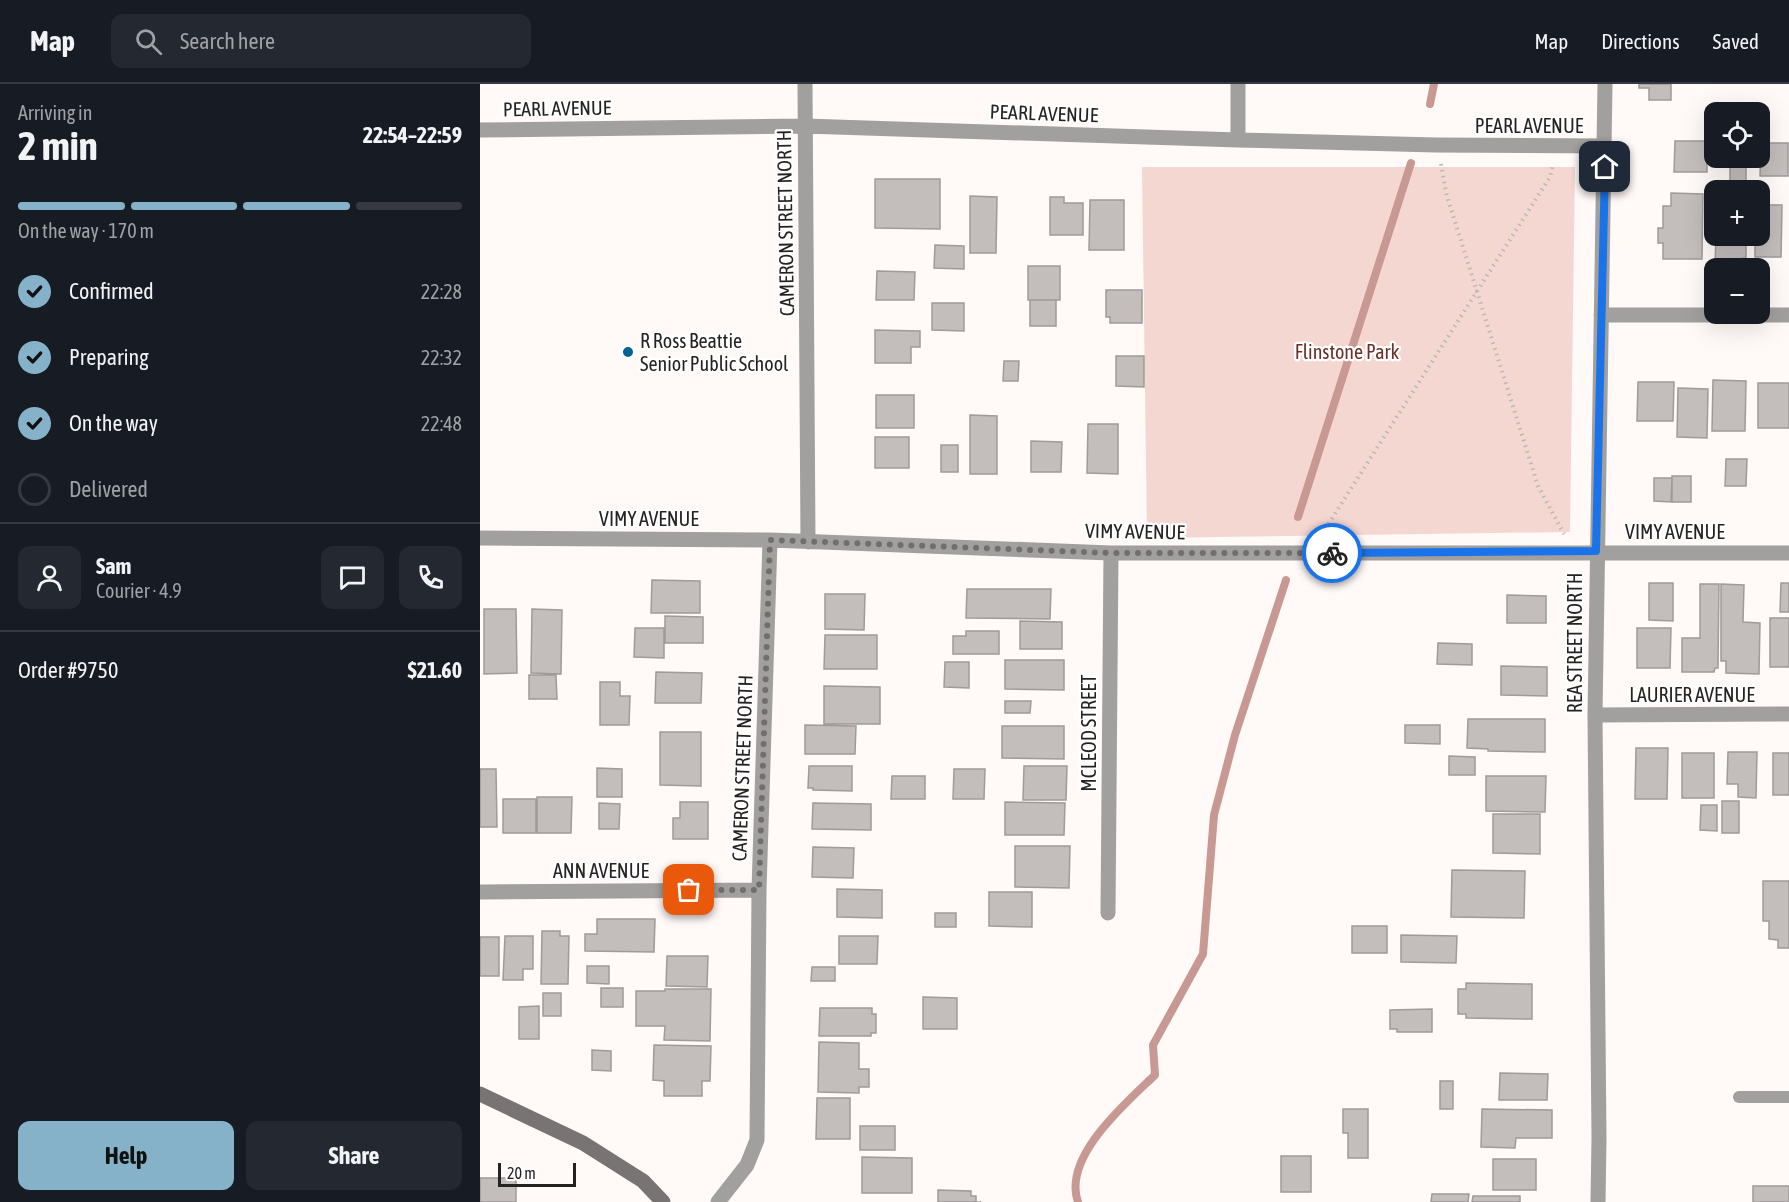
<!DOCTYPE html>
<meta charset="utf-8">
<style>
:root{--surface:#171b24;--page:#242831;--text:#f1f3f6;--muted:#9ea1a6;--line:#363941;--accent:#85b2c9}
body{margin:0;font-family:"Asap Condensed",sans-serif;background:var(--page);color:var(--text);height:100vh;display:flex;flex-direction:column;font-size:22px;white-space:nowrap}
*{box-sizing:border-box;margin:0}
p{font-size:20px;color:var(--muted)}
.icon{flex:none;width:33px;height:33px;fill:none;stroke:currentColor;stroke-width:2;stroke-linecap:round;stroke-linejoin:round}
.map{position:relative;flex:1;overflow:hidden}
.side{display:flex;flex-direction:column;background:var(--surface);width:480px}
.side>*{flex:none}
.tools{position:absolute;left:1224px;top:18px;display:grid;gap:12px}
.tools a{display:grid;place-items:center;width:66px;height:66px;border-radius:12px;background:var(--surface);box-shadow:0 6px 24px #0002;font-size:30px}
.scale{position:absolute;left:18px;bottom:15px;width:78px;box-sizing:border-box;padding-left:6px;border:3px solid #252322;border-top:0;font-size:16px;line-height:21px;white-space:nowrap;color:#252322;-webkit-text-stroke:4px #fff;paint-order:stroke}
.pin{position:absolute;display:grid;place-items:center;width:51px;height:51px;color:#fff;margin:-26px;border-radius:12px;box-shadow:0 3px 9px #0006}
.courier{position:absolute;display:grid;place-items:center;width:60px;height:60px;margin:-30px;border:4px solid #1a73e8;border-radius:50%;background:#fff;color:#222;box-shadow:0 2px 8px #0007}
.overview em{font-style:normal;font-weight:700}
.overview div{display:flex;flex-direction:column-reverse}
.overview{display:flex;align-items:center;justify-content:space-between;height:102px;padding:0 18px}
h1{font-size:39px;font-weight:700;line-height:45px}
.bar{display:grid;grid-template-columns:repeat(4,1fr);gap:9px 6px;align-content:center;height:72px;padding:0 18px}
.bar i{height:8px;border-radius:4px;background:var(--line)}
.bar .selected{background:var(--accent)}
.bar p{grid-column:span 4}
.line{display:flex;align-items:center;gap:15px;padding:0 18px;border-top:2px solid var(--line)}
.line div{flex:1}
.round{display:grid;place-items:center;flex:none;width:63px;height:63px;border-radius:12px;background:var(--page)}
ol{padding:0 18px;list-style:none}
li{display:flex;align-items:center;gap:18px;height:66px}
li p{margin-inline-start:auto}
li .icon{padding:6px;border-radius:50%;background:var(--accent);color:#111;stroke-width:4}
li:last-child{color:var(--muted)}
li i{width:33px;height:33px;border:3px solid var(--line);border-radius:50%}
.cta{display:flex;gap:12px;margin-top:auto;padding:12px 18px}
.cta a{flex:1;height:69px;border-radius:12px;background:var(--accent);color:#111;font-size:24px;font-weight:700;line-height:69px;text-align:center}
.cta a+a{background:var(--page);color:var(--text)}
header{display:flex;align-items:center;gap:36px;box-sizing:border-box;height:84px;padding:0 30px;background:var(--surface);border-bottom:2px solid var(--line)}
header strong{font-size:28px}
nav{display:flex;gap:33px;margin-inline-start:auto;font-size:21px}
.search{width:420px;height:54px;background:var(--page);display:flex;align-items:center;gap:15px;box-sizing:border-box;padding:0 21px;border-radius:12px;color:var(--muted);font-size:22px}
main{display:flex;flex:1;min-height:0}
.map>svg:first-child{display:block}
.green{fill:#f5d7d1}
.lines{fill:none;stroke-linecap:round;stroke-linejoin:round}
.stream{stroke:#c89992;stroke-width:8}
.building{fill:#c3bdbc;stroke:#a09a99;stroke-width:1.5}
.path{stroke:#bbb7b6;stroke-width:4;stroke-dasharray:1.5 4.5;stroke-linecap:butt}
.service{stroke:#a29f9f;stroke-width:12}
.minor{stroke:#a29f9f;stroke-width:15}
.secondary{stroke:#787474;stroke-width:15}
.done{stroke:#716e6d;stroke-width:6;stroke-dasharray:0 10.8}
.route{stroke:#1a73e8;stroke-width:8}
.poi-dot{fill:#006392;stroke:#fff;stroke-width:2}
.labels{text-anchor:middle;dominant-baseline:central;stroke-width:4.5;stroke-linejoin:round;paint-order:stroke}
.street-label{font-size:20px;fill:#252322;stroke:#fff}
.poi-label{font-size:20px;fill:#252322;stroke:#fff;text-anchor:start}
.park-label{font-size:20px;fill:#6b3027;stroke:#fff}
</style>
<header>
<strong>Map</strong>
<div class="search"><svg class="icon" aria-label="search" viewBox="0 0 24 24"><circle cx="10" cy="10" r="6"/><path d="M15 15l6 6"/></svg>Search here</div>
<nav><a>Map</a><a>Directions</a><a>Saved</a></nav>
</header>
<main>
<section class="side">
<div class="overview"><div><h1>2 min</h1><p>Arriving in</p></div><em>22:54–22:59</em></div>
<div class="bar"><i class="selected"></i><i class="selected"></i><i class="selected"></i><i></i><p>On the way · 170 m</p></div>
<ol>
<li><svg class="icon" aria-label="check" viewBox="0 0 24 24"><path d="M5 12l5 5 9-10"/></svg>Confirmed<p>22:28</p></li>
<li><svg class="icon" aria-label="check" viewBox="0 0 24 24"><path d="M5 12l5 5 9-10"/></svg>Preparing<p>22:32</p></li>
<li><svg class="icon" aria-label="check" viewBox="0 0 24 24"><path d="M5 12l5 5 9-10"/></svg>On the way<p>22:48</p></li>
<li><i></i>Delivered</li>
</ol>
<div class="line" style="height:108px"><a class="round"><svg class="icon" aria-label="person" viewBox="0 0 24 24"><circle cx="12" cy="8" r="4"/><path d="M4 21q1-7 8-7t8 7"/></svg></a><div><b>Sam</b><p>Courier · 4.9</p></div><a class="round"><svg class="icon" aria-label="chat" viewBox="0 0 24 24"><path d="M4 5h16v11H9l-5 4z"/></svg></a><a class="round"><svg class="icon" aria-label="phone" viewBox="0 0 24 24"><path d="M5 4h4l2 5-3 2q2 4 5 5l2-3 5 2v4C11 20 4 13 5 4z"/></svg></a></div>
<div class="line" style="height:78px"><div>Order #9750</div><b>$21.60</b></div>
<div class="cta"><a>Help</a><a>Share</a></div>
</section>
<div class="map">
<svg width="1309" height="1118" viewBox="0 0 1309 1118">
<rect width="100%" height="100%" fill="#fff9f8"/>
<path class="green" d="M662 83H1095L1090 448 667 454Z"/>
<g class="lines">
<path class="stream" d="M950 20 954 0
M818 433 931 79
M598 1118C582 1073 646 1019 675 991L673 961 723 870 734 731 755 651 806 496"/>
</g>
<path class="building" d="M1159 0H1191V16H1169V4H1159Z
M1195 57H1227V88H1194Z
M1281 59H1308V92H1280Z
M1250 79H1266V106H1250Z
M395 95H460V145L395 144Z
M1191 109 1223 110 1222 175H1183V159H1178V144H1183V122H1191Z
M490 112 517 113 516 169H490Z
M570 113H584V119H603V151H570Z
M610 116H644V166H609Z
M1285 121H1302L1301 173H1275V152H1280V131H1284Z
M1236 152H1266V174H1263V181H1235Z
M455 161 484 162V185L454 184Z
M548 182H580V216H548Z
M397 187 435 188 434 216H396Z
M626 206H662V239H630V233H626Z
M550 216H576V242H550Z
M452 219H484V247L452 246Z
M395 246 440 247V263H431V279H395Z
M636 272H664V303L636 302Z
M524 277H539L538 297H523Z
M1233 296 1266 297 1265 347H1232Z
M1158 298H1194L1193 337H1157Z
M1278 299H1309V344H1278Z
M1198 304 1228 305 1227 354 1197 353Z
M396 311H434V344H396Z
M490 331 517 332V390H490Z
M608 340H638V390L607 389Z
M395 353H429V384H395Z
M551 357 582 358 581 388H551Z
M461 361H478V388H461Z
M1246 375H1267L1266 402H1245Z
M1192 392H1211V418H1192Z
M1174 394H1192L1191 418 1174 417Z
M172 496 220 497V529H171Z
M1169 499H1193V537L1169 536Z
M1301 499H1309V528H1300Z
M1220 500H1239L1238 584H1235L1234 588H1202V554H1220Z
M1241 500 1264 501 1263 538 1280 539 1279 590 1246 589V577H1241Z
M487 505H571L570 535 486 534Z
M345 510H385L384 546 345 545Z
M1027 511 1066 512V539H1027Z
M4 525H36L37 589 4 590Z
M52 525 82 526 81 590 51 589Z
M185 532 223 533V559H185Z
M1290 534H1309V583H1290Z
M540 537 582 538V565H540Z
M155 544H184V574L154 573Z
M1157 544H1191L1190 584H1157Z
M486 547H519V570H473V552H486Z
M345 551H397V585H344Z
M958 559 992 560V581L957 580Z
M525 576H584V606L525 605Z
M465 578H489V604L464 603Z
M1021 582 1067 583V612L1021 611Z
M176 588 222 589 221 619H175Z
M49 591H76L77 615H49Z
M120 598H140V612H150L149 641H120Z
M344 602 400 603V640H344Z
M525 617H551L550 629H525Z
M988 635H1065V668L1008 667V665L987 664Z
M325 641 376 642 375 670H325Z
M925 641H960V660L925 659Z
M522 642H584V675L522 674Z
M180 648H221V702L180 701Z
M1156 664H1188L1187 715H1155Z
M1248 668H1277L1276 714 1258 713V700H1247Z
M1202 669H1234V714H1202Z
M1293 669H1309V711H1293Z
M969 672 995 673V691H969Z
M329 682H372V707L333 706V704H328Z
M544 682H587L586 716H543Z
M117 684 142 685V713H117Z
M0 685H16L17 743H0Z
M474 685H505L504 715H473Z
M412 692H445V715H411Z
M1006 692H1066L1065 728 1006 727Z
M57 713H92L91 749H57Z
M23 715H56V749H23Z
M1242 717H1259V749H1242Z
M200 718H228V755H193V734H200Z
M525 718 585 719 584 751H525Z
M119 719 140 720 139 745H119Z
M333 719 391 720V746L332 745Z
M1221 721H1237V747L1220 746Z
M1013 730H1060V770L1013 769Z
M535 762H590L589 804 535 803Z
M333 763 374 764 373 794 332 793Z
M972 786 1045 787 1044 834 971 833Z
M1283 797H1309V864H1298V856L1289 855V837H1283Z
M357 805 402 806V834L357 833Z
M509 808H552V843L509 842Z
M455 829H476V843H455Z
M117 835H175L174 868 105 867V850H117Z
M872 842H907V869H872Z
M62 847H80V852H89L88 900H61Z
M921 851 977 852 976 879 921 878Z
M25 852H53V885H43V896H23Z
M359 852H398L397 880H359Z
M0 853H19V892H0Z
M187 872H228L227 903 186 902Z
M107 882H129V900L107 899Z
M332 883H355V897H331Z
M986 899 1052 900V935L986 934V930H978V905H986Z
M121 904H143V923H121Z
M185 905H231L230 957 184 956 185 942H156V907H185Z
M63 909H81V932H63Z
M443 913 477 914V945H443Z
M59 922V955H39V923Z
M340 924H392V930H396V949H391V952H339Z
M952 925V948H917V945H910V926Z
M339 958 379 959V985H389V1003H379V1009L338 1008Z
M174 961 231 962 230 997H222V1012H184V997L173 996Z
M112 966 131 967V987L112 986Z
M1020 989 1068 990 1067 1016H1019Z
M960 997H973V1025H960Z
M337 1014H370V1055H336Z
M863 1025H888V1074H868V1049H863Z
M1002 1025 1072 1026V1054H1036L1035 1064 1001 1063Z
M380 1042H415V1066H380Z
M801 1072H831V1108H801Z
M382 1073 432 1074V1109H382Z
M1013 1075H1056V1106H1013Z
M0 1094H36V1118H0Z
M1273 1102H1309V1118H1273Z
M458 1106 491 1107V1112H496V1118H501H458Z
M952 1110H989L988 1118H951Z
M993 1112H1040V1118H992Z"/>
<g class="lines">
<path class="path" d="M961 80 966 109 1058 402 1084 450
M842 450 1070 93 1073 80"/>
<path class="service" d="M1259 1013H1309"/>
<path class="minor" d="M325 0 328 458
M758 0V56
M0 46 325 42 758 56 956 61 1126 62
M1121 231H1309
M0 454 290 456 631 469H1309
M1115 631 1309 630
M0 808 279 806
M628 829 631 469
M238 1118 267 1081 277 1056 279 806 290 456
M1118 1118 1119 1054 1115 631 1125 0"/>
<path class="secondary" d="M0 1010 103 1059 163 1097 183 1118"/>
</g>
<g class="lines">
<path class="done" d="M209 806H279L290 456 631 469H852"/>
<path class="route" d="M852 469 1116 467 1125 83"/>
</g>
<circle class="poi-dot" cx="148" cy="268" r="6"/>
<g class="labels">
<g class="street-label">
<text transform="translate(77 24) rotate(-1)">PEARL AVENUE</text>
<text transform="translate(564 29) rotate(2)">PEARL AVENUE</text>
<text x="1049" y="41">PEARL AVENUE</text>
<text transform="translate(305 139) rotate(-91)">CAMERON STREET NORTH</text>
<text x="169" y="434">VIMY AVENUE</text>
<text transform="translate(655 447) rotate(1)">VIMY AVENUE</text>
<text x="1195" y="447">VIMY AVENUE</text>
<text transform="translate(1094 559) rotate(-90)">REA STREET NORTH</text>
<text x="1212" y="610">LAURIER AVENUE</text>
<text transform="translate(608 649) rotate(-90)">MCLEOD STREET</text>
<text transform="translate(262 684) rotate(-88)">CAMERON STREET NORTH</text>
<text x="121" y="786">ANN AVENUE</text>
</g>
<g class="poi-label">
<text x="160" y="256">R Ross Beattie<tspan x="160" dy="23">Senior Public School</tspan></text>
</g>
<g class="park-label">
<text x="867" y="267">Flinstone Park</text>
</g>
</g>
</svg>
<div class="tools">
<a><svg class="icon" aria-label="locate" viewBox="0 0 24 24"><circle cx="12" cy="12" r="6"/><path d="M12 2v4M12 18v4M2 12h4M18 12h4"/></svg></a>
<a>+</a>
<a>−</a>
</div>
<div class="scale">20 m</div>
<div class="pin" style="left:209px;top:806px;background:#ea580c"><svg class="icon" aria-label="bag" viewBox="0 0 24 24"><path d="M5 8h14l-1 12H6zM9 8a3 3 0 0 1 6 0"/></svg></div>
<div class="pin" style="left:1125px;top:83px;background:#1f2937"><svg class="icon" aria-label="home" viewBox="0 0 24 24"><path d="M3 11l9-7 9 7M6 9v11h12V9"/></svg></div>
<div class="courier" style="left:852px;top:469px"><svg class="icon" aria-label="bike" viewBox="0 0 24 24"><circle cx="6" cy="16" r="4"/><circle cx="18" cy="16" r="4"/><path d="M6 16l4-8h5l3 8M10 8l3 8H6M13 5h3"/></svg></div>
</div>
</main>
